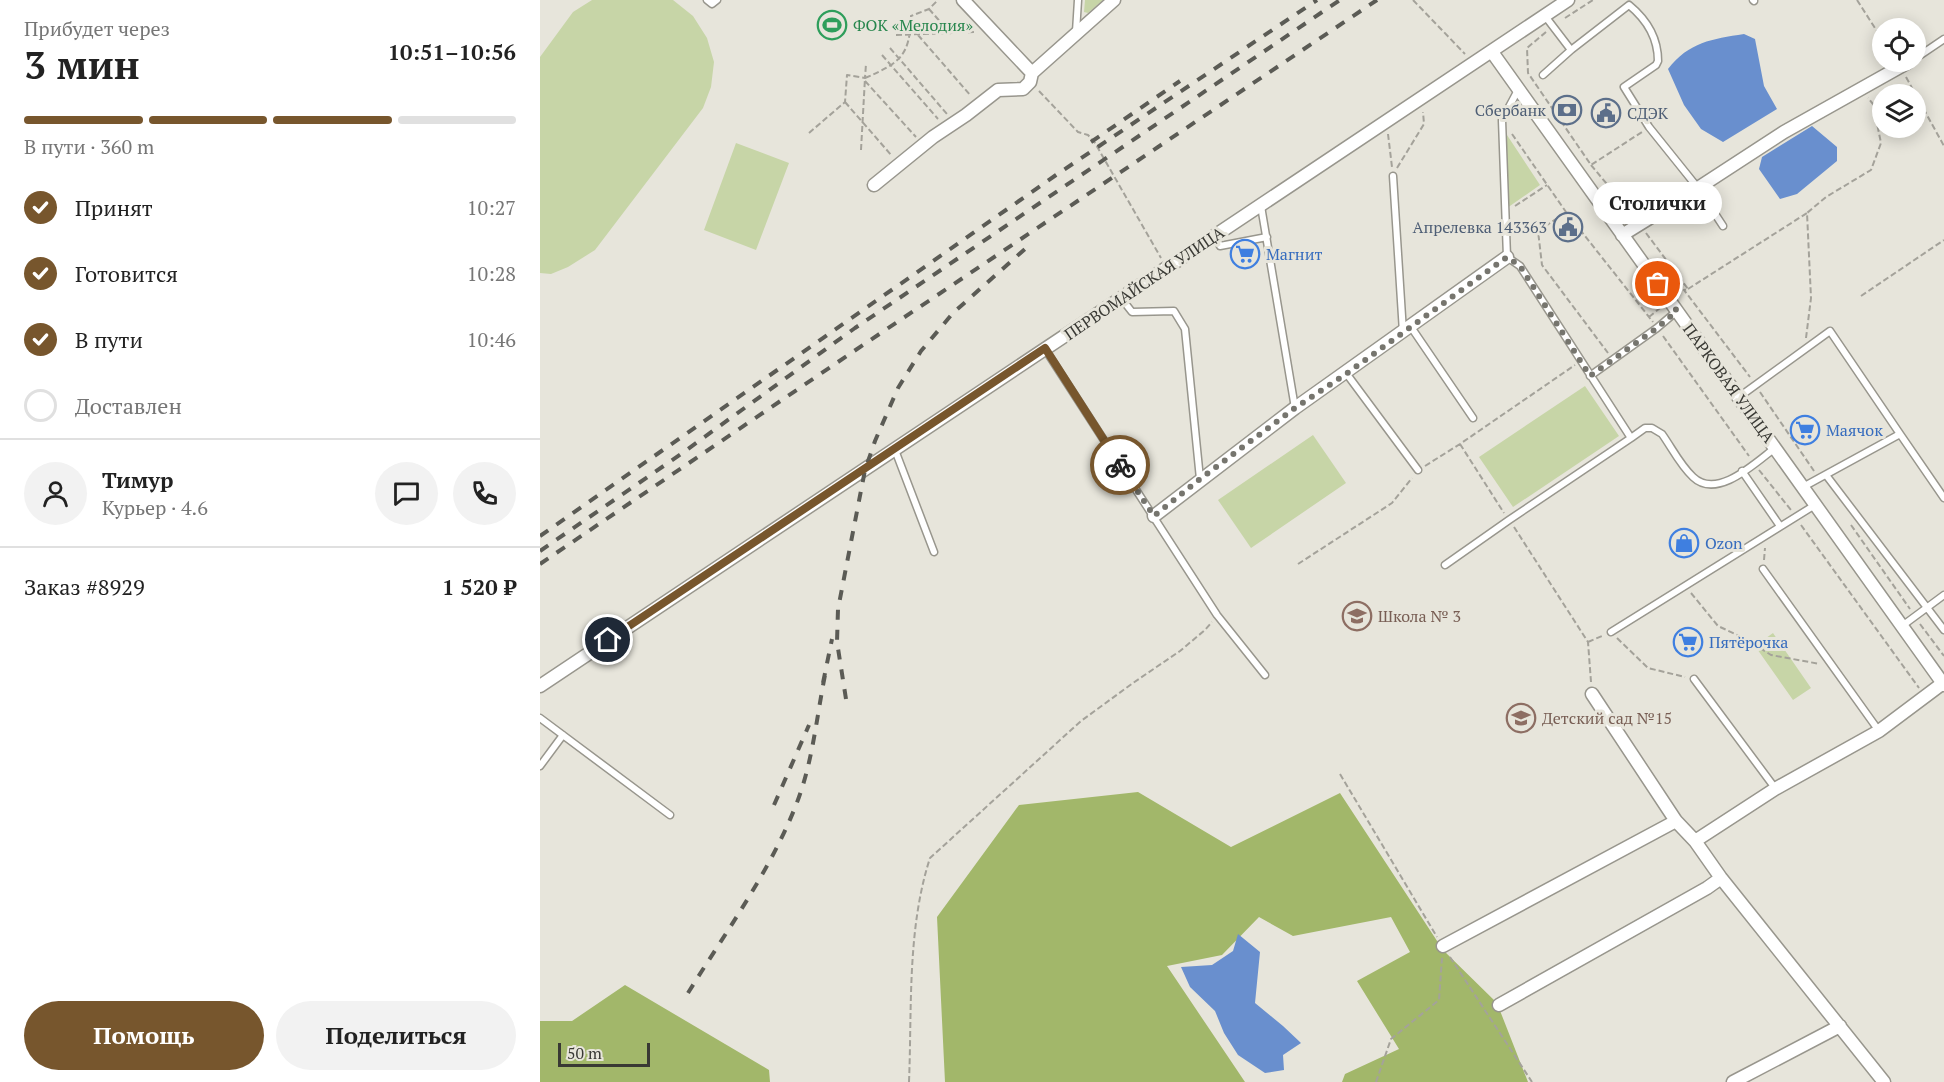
<!DOCTYPE html>
<html lang="ru">
<meta charset="utf-8">
<style>
:root{--surface:#fff;--page:#f2f2f2;--text:#222;--muted:#767676;--line:#e0e0e0;--accent:#77562d}
body{margin:0;font-family:"PT Serif",serif;background:var(--page);color:var(--text);height:100vh;display:flex;flex-direction:column;font-size:22px;white-space:nowrap}
*{box-sizing:border-box;margin:0}
p{font-size:20px;color:var(--muted)}
.icon{flex:none;width:33px;height:33px;fill:none;stroke:currentColor;stroke-width:2;stroke-linecap:round;stroke-linejoin:round}
.map{position:relative;flex:1;overflow:hidden}
.panel{display:flex;flex-direction:column;background:var(--surface);width:540px}
.panel>*{flex:none}
.buttons{position:absolute;left:1332px;top:18px;display:grid;gap:12px}
.buttons a{display:grid;place-items:center;width:54px;height:54px;border-radius:50%;background:var(--surface);box-shadow:0 3px 15px #0003;font-size:30px}
.scale{position:absolute;left:18px;bottom:15px;width:92px;box-sizing:border-box;padding-left:6px;border:3px solid #393934;border-top:0;font-size:16px;line-height:21px;white-space:nowrap;color:#393934;-webkit-text-stroke:4px #e7e5db;paint-order:stroke}
.pin{position:absolute;display:grid;place-items:center;width:51px;height:51px;color:#fff;margin:-26px;border:3px solid #fff;border-radius:50%;box-shadow:0 2px 6px #0007}
.courier{position:absolute;display:grid;place-items:center;width:60px;height:60px;margin:-30px;border:4px solid #77562d;border-radius:50%;background:#fff;color:#222;box-shadow:0 2px 8px #0007}
.bubble{position:absolute;height:42px;border-radius:21px;background:var(--surface);box-shadow:0 3px 15px #0003;font-size:20px;font-weight:700;line-height:42px;text-align:center}
.headline em{font-style:normal;font-weight:700}
.headline div{display:flex;flex-direction:column-reverse}
.headline{display:flex;align-items:center;justify-content:space-between;height:102px;padding:0 24px}
h1{font-size:39px;font-weight:700;line-height:45px}
.bar{display:grid;grid-template-columns:repeat(4,1fr);gap:9px 6px;align-content:center;height:72px;padding:0 24px}
.bar i{height:8px;border-radius:4px;background:var(--line)}
.bar .on{background:var(--accent)}
.bar p{grid-column:span 4}
.line{display:flex;align-items:center;gap:15px;padding:0 24px;border-top:2px solid var(--line)}
.line div{flex:1}
.round{display:grid;place-items:center;flex:none;width:63px;height:63px;border-radius:32px;background:var(--page)}
ol{padding:0 24px;list-style:none}
li{display:flex;align-items:center;gap:18px;height:66px}
li p{margin-inline-start:auto}
li .icon{padding:6px;border-radius:50%;background:var(--accent);color:#fff;stroke-width:4}
li:last-child{color:var(--muted)}
li i{width:33px;height:33px;border:3px solid var(--line);border-radius:50%}
.button{display:flex;gap:12px;margin-top:auto;padding:12px 24px}
.button a{flex:1;height:69px;border-radius:36px;background:var(--accent);color:#fff;font-size:24px;font-weight:700;line-height:69px;text-align:center}
.button a+a{background:var(--page);color:var(--text)}
main{display:flex;flex:1;min-height:0}
.map>svg:first-child{display:block}
.green{fill:#c7d5a7}
.forest{fill:#a2b76a}
.water{fill:#698fce}
.lines{fill:none;stroke-linecap:round;stroke-linejoin:round}
.lane-casing{stroke:#98968d;stroke-width:9}
.street-casing{stroke:#98968d;stroke-width:15}
.path{stroke:#a4a29a;stroke-width:2;stroke-dasharray:6 3;stroke-linecap:butt}
.lane{stroke:#fff;stroke-width:6}
.street{stroke:#fff;stroke-width:12}
.rail{stroke:#5b5b55;stroke-width:4;stroke-dasharray:10 10;stroke-linecap:butt}
.done{stroke:#76756e;stroke-width:6;stroke-dasharray:0 10.8}
.route{stroke:#77562d;stroke-width:8}
.labels{text-anchor:middle;dominant-baseline:central;stroke-width:6;stroke-linejoin:round;paint-order:stroke}
.leisure-label{font-size:16px;fill:#27864d;stroke:#e7e5db;text-anchor:start}
.service-label{font-size:16px;fill:#4e5e75;stroke:#e7e5db;text-anchor:end}
.shop-label{font-size:16px;fill:#366cbe;stroke:#e7e5db;text-anchor:start}
.street-label{font-size:16px;fill:#393934;stroke:#e7e5db}
.education-label{font-size:16px;fill:#785e54;stroke:#e7e5db;text-anchor:start}
</style>
<main>
<section class="panel">
<div class="headline"><div><h1>3 мин</h1><p>Прибудет через</p></div><em>10:51–10:56</em></div>
<div class="bar"><i class="on"></i><i class="on"></i><i class="on"></i><i></i><p>В пути · 360 m</p></div>
<ol>
<li><svg class="icon" aria-label="check" viewBox="0 0 24 24"><path d="M5 12l5 5 9-10"/></svg>Принят<p>10:27</p></li>
<li><svg class="icon" aria-label="check" viewBox="0 0 24 24"><path d="M5 12l5 5 9-10"/></svg>Готовится<p>10:28</p></li>
<li><svg class="icon" aria-label="check" viewBox="0 0 24 24"><path d="M5 12l5 5 9-10"/></svg>В пути<p>10:46</p></li>
<li><i></i>Доставлен</li>
</ol>
<div class="line" style="height:108px"><a class="round"><svg class="icon" aria-label="person" viewBox="0 0 24 24"><circle cx="12" cy="8" r="4"/><path d="M4 21q1-7 8-7t8 7"/></svg></a><div><b>Тимур</b><p>Курьер · 4.6</p></div><a class="round"><svg class="icon" aria-label="chat" viewBox="0 0 24 24"><path d="M4 5h16v11H9l-5 4z"/></svg></a><a class="round"><svg class="icon" aria-label="phone" viewBox="0 0 24 24"><path d="M5 4h4l2 5-3 2q2 4 5 5l2-3 5 2v4C11 20 4 13 5 4z"/></svg></a></div>
<div class="line" style="height:78px"><div>Заказ #8929</div><b>1 520 ₽</b></div>
<div class="button"><a>Помощь</a><a>Поделиться</a></div>
</section>
<div class="map">
<svg width="1404" height="1082" viewBox="0 0 1404 1082">
<rect width="100%" height="100%" fill="#e7e5db"/>
<path class="green" d="M52 0H133L153 16 167 38 174 62 171 87 163 108 55 250 28 267 11 274 0 273V57L33 12Z
M545 0H563L548 13 544 12Z
M965 132 1000 185 967 208Z
M196 143 249 163 216 250 164 230Z
M1045 386 1079 436 973 507 939 457Z
M773 435 806 483 711 548 678 500Z
M1233 633 1271 688 1253 700 1215 646Z"/>
<path class="forest" d="M598 792 691 847 800 793 903 950 957 1003 988 1082H802L805 1074 859 1049 817 981 870 952 851 917 753 936 719 917 682 955 627 966 705 1082H405L397 917 479 805Z
M85 985 229 1070 230 1082H0V1021H32Z"/>
<path class="water" d="M1204 34 1215 39 1224 86 1237 109 1183 142 1161 129 1144 105 1128 69C1149 42 1172 39 1204 34Z
M1272 126 1297 147V161L1257 194 1240 199 1219 169 1222 157Z
M698 934 720 952 715 1003 743 1026 761 1043 743 1055 744 1070 725 1073 698 1055 684 1033 675 1011 650 987 641 967 672 965 693 951Z"/>
<g class="lines">
<g class="lane-casing">
<path id="lane" d="M167 0 172 4 177 0
M1213 0 1214 1
M1005 16 1031 50
M536 32 538 0
M1376 58 1404 39
M1003 75 1031 50 1089 5C1106 19 1118 38 1118 61L1116 65 1084 87 1109 127 1158 188 1183 226
M853 176 863 332
M721 206 755 408
M675 236 680 246 727 237
M581 298 592 312 634 311 645 329 660 479
M871 327 933 418
M505 349 677 615 725 675
M806 373 878 470
M1050 376 1117 328 1137 311
M1199 397 1290 331 1360 434 1263 487
M1360 434 1404 498
M1091 438 1105 428H1112L1122 434C1132 448 1140 465 1153 477 1177 500 1215 463 1235 448
M355 450 394 552
M1202 471 1240 526
M1286 475 1404 630
M905 565 969 520 1091 438 980 266 967 257 962 120 978 90
M1223 569 1339 731
M1362 626 1404 595
M1071 632 1275 505
M1154 679 1235 788
M0 718 130 815
M0 766 23 735"/>
</g>
<g class="street-casing">
<path id="street" d="M423 0 492 73
M952 52 1404 685
M492 73 574 0
M334 185 393 137 426 115 458 90 483 89 490 82 492 73
M1082 235 1158 188 1244 132 1367 63
M614 516 755 408 967 257
M0 686 1028 0
M1052 694 1136 821 1155 841 1181 878 1344 1082
M1155 841 1235 789 1339 731 1403 683
M903 946 1136 821
M959 1005 1167 888 1181 878
M1193 1082 1300 1026"/>
</g>
<path class="path" d="M873 0 925 54
M1317 0 1342 39
M389 9 411 34
M1025 18 1053 0
M1006 32 987 48 988 73 1051 165 1102 132
M356 35 436 32
M378 35 431 96
M350 48 407 114
M342 55 398 119
M1366 77 1404 146
M325 81 376 137
M499 91 538 132 548 135 555 143 621 258
M305 102 352 156
M269 133 305 102 307 75 325 78 326 64
M848 134 852 167
M972 134 1026 212 1113 322
M321 150 325 78C360 63 370 56 371 16L389 9 398 0
M1051 165 1092 214
M857 168 884 124 883 112
M975 206 1007 185
M1025 213 998 231 1002 265 1068 353
M1106 233 1148 289 1144 290 1210 377
M1148 289 1267 213
M1321 296 1404 240
M1109 317 1120 308
M1123 336 1209 456
M1266 338 1271 298 1267 213 1286 197 1331 170 1341 143 1333 104 1328 98
M1220 392 1274 471
M920 444 964 513
M885 466 920 444 1035 365
M1219 470 1251 510
M1261 525 1379 688
M1311 525 1370 609
M974 527 1048 642 1051 682
M1224 560 1225 548
M758 564 852 503 872 478
M1151 593 1178 626 1206 639 1231 655 1280 664
M1380 624 1404 656
M1077 638 1108 668 1145 677
M1048 642 1062 636
M800 774 897 937
M910 957 992 1082
M369 1082C372 1008 367 929 390 858L541 721 593 683 640 651 665 630 672 622
M836 1082 851 1039 899 1000 902 958"/>
<use href="#lane" class="lane"/>
<use href="#street" class="street"/>
<path class="rail" d="M551 142 640 81
M0 536 516 175 777 0
M0 551 141 454 315 328 800 0
M0 564 323 345 837 0
M283 683 292 639
M306 699 297 642 298 609 325 470 335 441 358 388 381 351 413 313 485 249
M234 805 269 725
M148 993C187 930 234 866 259 797 273 758 277 715 285 675"/>
</g>
<g class="lines">
<path class="done" d="M580 465 614 516 660 479 755 408 806 374 967 257 980 266 1050 376 1117 328 1137 311 1118 284"/>
<path class="route" d="M68 640 505 348 580 465"/>
</g>
<defs>
<g id="stadium-ring" transform="scale(1.5)"><circle r="9.5" fill="#e7e5db" stroke="#2e9e5b" stroke-width="1.5"/><path d="M0-5a6.5 5 0 1 0 0 10a6.5 5 0 1 0 0-10ZM-3.5-1.8h7v3.6h-7Z" fill="#2e9e5b"/></g>
<g id="bank-ring" transform="scale(1.5)"><circle r="9.5" fill="#e7e5db" stroke="#5c6f8a" stroke-width="1.5"/><path d="M-6-4H6V4H-6ZM0-2.3a2.3 2.3 0 1 0 0 4.6a2.3 2.3 0 1 0 0-4.6Z" fill="#5c6f8a"/></g>
<g id="civic-ring" transform="scale(1.5)"><circle r="9.5" fill="#e7e5db" stroke="#5c6f8a" stroke-width="1.5"/><path d="M-.6-6.5H3V-4.5H.6V-3L4-1V1h2V6H-6V1h2V-1L-.6-3ZM-1.2 2.5V6h2.4V2.5Z" fill="#5c6f8a"/></g>
<g id="supermarket-ring" transform="scale(1.5)"><circle r="9.5" fill="#e7e5db" stroke="#3f7fe0" stroke-width="1.5"/><path d="M-6-5.5h2.5l.6 2H6L4.5 2H-2.5L-4.4-4H-6ZM-1.5 3.2a1.3 1.3 0 1 0 .1 0ZM3 3.2a1.3 1.3 0 1 0 .1 0Z" fill="#3f7fe0"/></g>
<g id="shop-ring" transform="scale(1.5)"><circle r="9.5" fill="#e7e5db" stroke="#3f7fe0" stroke-width="1.5"/><path d="M-5-2.5h2.3a2.7 3.5 0 0 1 5.4 0H5L5.5 6h-11ZM-1.5-2.5h3a1.5 2.3 0 0 0-3 0Z" fill="#3f7fe0"/></g>
<g id="school-ring" transform="scale(1.5)"><circle r="9.5" fill="#e7e5db" stroke="#8d6e63" stroke-width="1.5"/><path d="M0-5L7-2L0 1L-7-2ZM-4 1L0 2.5L4 1V4Q0 6-4 4Z" fill="#8d6e63"/></g>
</defs>
<g fill-rule="evenodd">
<use href="#stadium-ring" x="292" y="25"/>
<use href="#bank-ring" x="1027" y="110"/>
<use href="#civic-ring" x="1066" y="113"/>
<use href="#civic-ring" x="1028" y="227"/>
<use href="#supermarket-ring" x="705" y="254"/>
<use href="#supermarket-ring" x="1265" y="430"/>
<use href="#shop-ring" x="1144" y="543"/>
<use href="#school-ring" x="817" y="616"/>
<use href="#supermarket-ring" x="1148" y="642"/>
<use href="#school-ring" x="981" y="718"/>
</g>
<g class="labels">
<g class="leisure-label">
<text x="313" y="25">ФОК «Мелодия»</text>
</g>
<g class="service-label">
<text x="1006" y="110">Сбербанк</text>
<text x="1087" y="113" text-anchor="start">СДЭК</text>
<text x="1007" y="227">Апрелевка 143363</text>
</g>
<g class="shop-label">
<text x="726" y="254">Магнит</text>
<text x="1286" y="430">Маячок</text>
<text x="1165" y="543">Ozon</text>
<text x="1169" y="642">Пятёрочка</text>
</g>
<g class="street-label">
<text transform="translate(604 283) rotate(-34)">ПЕРВОМАЙСКАЯ УЛИЦА</text>
<text transform="translate(1189 383) rotate(54)">ПАРКОВАЯ УЛИЦА</text>
</g>
<g class="education-label">
<text x="838" y="616">Школа № 3</text>
<text x="1002" y="718">Детский сад №15</text>
</g>
</g>
</svg>
<div class="buttons">
<a><svg class="icon" aria-label="locate" viewBox="0 0 24 24"><circle cx="12" cy="12" r="6"/><path d="M12 2v4M12 18v4M2 12h4M18 12h4"/></svg></a>
<a><svg class="icon" aria-label="layers" viewBox="0 0 24 24"><path d="M12 4l9 5-9 5-9-5zM3 14l9 5 9-5"/></svg></a>
</div>
<div class="scale">50 m</div>
<div class="pin" style="left:1118px;top:284px;background:#ea580c"><svg class="icon" aria-label="bag" viewBox="0 0 24 24"><path d="M5 8h14l-1 12H6zM9 8a3 3 0 0 1 6 0"/></svg></div>
<div class="pin" style="left:68px;top:640px;background:#1f2937"><svg class="icon" aria-label="home" viewBox="0 0 24 24"><path d="M3 11l9-7 9 7M6 9v11h12V9"/></svg></div>
<div class="courier" style="left:580px;top:465px"><svg class="icon" aria-label="bike" viewBox="0 0 24 24"><circle cx="6" cy="16" r="4"/><circle cx="18" cy="16" r="4"/><path d="M6 16l4-8h5l3 8M10 8l3 8H6M13 5h3"/></svg></div>
<div class="bubble" style="left:1053px;top:182px;width:129px">Столички</div>
</div>
</main>
